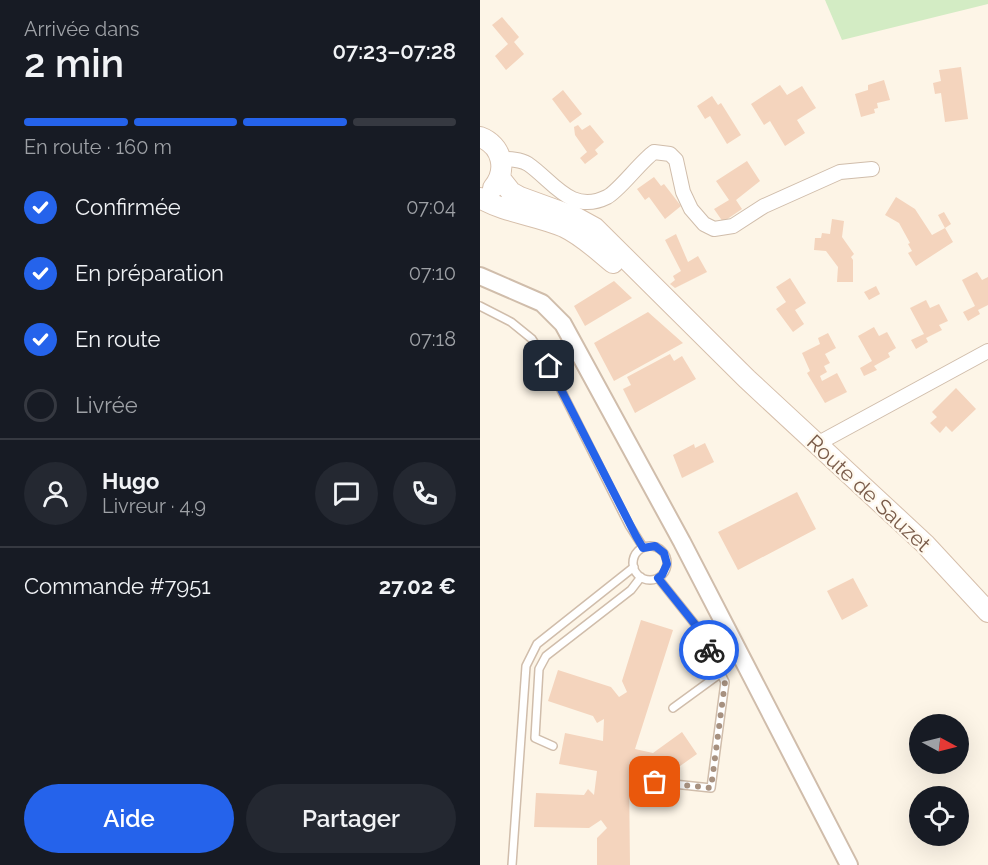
<!DOCTYPE html>
<html lang="fr">
<meta charset="utf-8">
<style>
:root{--surface:#171b24;--page:#242831;--text:#f1f3f6;--muted:#9ea1a6;--line:#363941;--accent:#2563eb}
body{margin:0;font-family:Raleway,sans-serif;background:var(--page);color:var(--text);height:100vh;display:flex;flex-direction:column;font-size:22px;white-space:nowrap}
*{box-sizing:border-box;margin:0}
p{font-size:20px;color:var(--muted)}
.icon{flex:none;width:33px;height:33px;fill:none;stroke:currentColor;stroke-width:2;stroke-linecap:round;stroke-linejoin:round}
.map{position:relative;flex:1;overflow:hidden}
.sheet{display:flex;flex-direction:column;background:var(--surface);width:480px}
.sheet>*{flex:none}
.needle{width:39px;rotate:97deg}
.controls{position:absolute;left:429px;top:714px;display:grid;gap:12px}
.controls a{display:grid;place-items:center;width:60px;height:60px;border-radius:50%;background:var(--surface);box-shadow:0 6px 24px #0002;font-size:30px}
.pin{position:absolute;display:grid;place-items:center;width:51px;height:51px;color:#fff;margin:-26px;border-radius:12px;box-shadow:0 3px 9px #0006}
.courier{position:absolute;display:grid;place-items:center;width:60px;height:60px;margin:-30px;border:4px solid #2563eb;border-radius:50%;background:#fff;color:#222;box-shadow:0 2px 8px #0007}
.headline em{font-style:normal;font-weight:600}
.headline div{display:flex;flex-direction:column-reverse}
.headline{display:flex;align-items:center;justify-content:space-between;height:102px;padding:0 24px}
h1{font-size:39px;font-weight:600;line-height:45px}
.bar{display:grid;grid-template-columns:repeat(4,1fr);gap:9px 6px;align-content:center;height:72px;padding:0 24px}
.bar i{height:8px;border-radius:4px;background:var(--line)}
.bar .selected{background:var(--accent)}
.bar p{grid-column:span 4}
.line{display:flex;align-items:center;gap:15px;padding:0 24px;border-top:2px solid var(--line)}
.line div{flex:1}
.round{display:grid;place-items:center;flex:none;width:63px;height:63px;border-radius:32px;background:var(--page)}
ol{padding:0 24px;list-style:none}
li{display:flex;align-items:center;gap:18px;height:66px}
li p{margin-inline-start:auto}
li .icon{padding:6px;border-radius:50%;background:var(--accent);color:#fff;stroke-width:4}
li:last-child{color:var(--muted)}
li i{width:33px;height:33px;border:3px solid var(--line);border-radius:50%}
.primary-button{display:flex;gap:12px;margin-top:auto;padding:12px 24px}
.primary-button a{flex:1;height:69px;border-radius:36px;background:var(--accent);color:#fff;font-size:24px;font-weight:600;line-height:69px;text-align:center}
.primary-button a+a{background:var(--page);color:var(--text)}
main{display:flex;flex:1;min-height:0}
.map>svg:first-child{display:block}
.green{fill:#d3ecc4}
.building{fill:#f4d4bd}
.lines{fill:none;stroke-linecap:round;stroke-linejoin:round}
.service-casing{stroke:#d0bdab;stroke-width:10}
.minor-casing{stroke:#d0bdab;stroke-width:16}
.tertiary-casing{stroke:#d0bdab;stroke-width:20}
.secondary-casing{stroke:#d6bfab;stroke-width:22}
.service{stroke:#fff;stroke-width:7}
.minor{stroke:#fff;stroke-width:14}
.tertiary{stroke:#fff;stroke-width:16}
.secondary{stroke:#fff;stroke-width:20}
.done{stroke:#a79180;stroke-width:6;stroke-dasharray:0 10.8}
.route{stroke:#2563eb;stroke-width:8}
.labels{text-anchor:middle;dominant-baseline:central;stroke-width:4.5;stroke-linejoin:round;paint-order:stroke}
.street-label{font-size:21px;fill:#795b49;stroke:#fff9ee}
</style>
<main>
<section class="sheet">
<div class="headline"><div><h1>2 min</h1><p>Arrivée dans</p></div><em>07:23–07:28</em></div>
<div class="bar"><i class="selected"></i><i class="selected"></i><i class="selected"></i><i></i><p>En route · 160 m</p></div>
<ol>
<li><svg class="icon" aria-label="check" viewBox="0 0 24 24"><path d="M5 12l5 5 9-10"/></svg>Confirmée<p>07:04</p></li>
<li><svg class="icon" aria-label="check" viewBox="0 0 24 24"><path d="M5 12l5 5 9-10"/></svg>En préparation<p>07:10</p></li>
<li><svg class="icon" aria-label="check" viewBox="0 0 24 24"><path d="M5 12l5 5 9-10"/></svg>En route<p>07:18</p></li>
<li><i></i>Livrée</li>
</ol>
<div class="line" style="height:108px"><a class="round"><svg class="icon" aria-label="person" viewBox="0 0 24 24"><circle cx="12" cy="8" r="4"/><path d="M4 21q1-7 8-7t8 7"/></svg></a><div><b>Hugo</b><p>Livreur · 4.9</p></div><a class="round"><svg class="icon" aria-label="chat" viewBox="0 0 24 24"><path d="M4 5h16v11H9l-5 4z"/></svg></a><a class="round"><svg class="icon" aria-label="phone" viewBox="0 0 24 24"><path d="M5 4h4l2 5-3 2q2 4 5 5l2-3 5 2v4C11 20 4 13 5 4z"/></svg></a></div>
<div class="line" style="height:78px"><div>Commande #7951</div><b>27.02 €</b></div>
<div class="primary-button"><a>Aide</a><a>Partager</a></div>
</section>
<div class="map">
<svg width="508" height="865" viewBox="0 0 508 865">
<rect width="100%" height="100%" fill="#fdf5e7"/>
<path class="green" d="M345 0H508V4L362 40Z"/>
<path class="building" d="M22 17 39 37 34 42 44 54 26 70 15 56 28 44 12 25Z
M481 67 488 119 465 122 461 93 455 94 453 83 461 81 459 70Z
M404 80 410 100 397 103 398 108 394 109 395 113 381 117 375 94 388 90V85Z
M300 85 307 95 322 86 336 108 317 120 325 133 305 146 290 121 284 125 271 104Z
M83 90 102 114 90 123 72 99Z
M232 96 238 105 241 103 261 135 247 144 230 116 225 119 217 106Z
M98 125 102 130 110 125 124 142 115 150 118 154 105 164 100 158 107 152 95 135 94 127Z
M267 161 280 181 256 200 262 209 243 222 234 209 249 200 236 181Z
M174 177 181 186 184 184 201 206 185 219 169 197 165 200 157 189Z
M416 197 435 209 452 235 465 228 473 242 436 266 428 253 432 251 428 244 430 243 419 223 405 215Z
M464 212 471 224 465 228 458 215Z
M352 219 364 221 362 237 374 254 371 257 373 260V282H357L358 267 346 251 334 250 335 238H341L342 233 350 234Z
M196 234 208 262 218 256 227 272 195 288 190 284 195 280 193 276 201 271 185 240Z
M497 272 502 280 508 277V305L498 310 500 314 488 321 483 312 495 306 482 280Z
M310 278 326 303 315 310 324 324 313 332 296 309 306 302 296 287Z
M134 281 152 298 105 326 94 306Z
M396 286 400 294 389 300 384 292Z
M446 300 450 308 459 304 468 321 459 325 462 330 446 338 448 342 436 349 431 340 444 334 430 308Z
M168 312 203 343 134 381 114 343Z
M394 327 399 336 407 332 416 348 408 353 410 357 394 366 397 370 384 376 380 368 392 361 378 336Z
M348 333 356 348 345 354 350 363 344 366 347 372 340 376 342 381 357 373 367 392 345 403 327 373 330 371 322 353 340 344 338 338Z
M190 354 194 361 202 356 216 379 155 413 143 389 151 385 147 377Z
M476 388 496 409 472 432 466 426 460 433 450 423 457 417 452 412Z
M225 443 234 462 202 478 193 455 214 444 215 448Z
M317 492 336 529 258 570 238 532Z
M373 578 388 606 362 620 347 591Z
M161 620 193 630 155 749 173 753 202 732 217 754 193 771 191 779 168 775 167 780 149 777 150 865H117V838L127 828 121 820 109 828 54 827 56 793 104 795 108 789 114 795 117 771 79 764 85 733 123 741 124 719 117 723 113 716 68 701 78 670 131 687 139 697 147 692 142 681Z"/>
<g class="lines">
<g class="service-casing">
<path id="service" d="M0 306 31 322 52 339 69 366 149 525 163 547
M153 563a17 17 0 1 1 34 0a17 17 0 1 1-34 0Z
M193 708 241 673
M73 746 55 738 59 669 66 656 151 590 161 577
M175 782 231 788 245 682 218 628 178 578
M32 865 46 666 57 644 154 567"/>
</g>
<g class="minor-casing">
<path id="minor" d="M21 159C30 159 40 159 48 164 73 181 91 215 127 197 139 191 160 162 174 152L190 154 196 160 203 192 211 209 224 224 234 229 253 226 284 206 360 172 392 169
M337 444 508 351"/>
</g>
<g class="tertiary-casing">
<path id="tertiary" d="M0 276 62 303 83 324 202 542 369 865"/>
</g>
<g class="secondary-casing">
<path id="secondary" d="M0 137C22 145 28 170 13 188
M20 178 31 192 40 197 95 217 115 228 267 379 445 544 508 612
M0 198C26 213 56 215 84 227 103 236 117 250 133 263"/>
</g>
<use href="#service" class="service"/>
<use href="#minor" class="minor"/>
<use href="#tertiary" class="tertiary"/>
<use href="#secondary" class="secondary"/>
</g>
<g class="lines">
<path class="done" d="M175 782 231 788 245 682 229 650"/>
<path class="route" d="M69 366 156 536 163 548 175 546 184 553 187 564 182 575 178 578 218 628 229 650"/>
</g>
<g class="labels">
<g class="street-label">
<text transform="translate(389 493) rotate(43)">Route de Sauzet</text>
</g>
</g>
</svg>
<div class="controls">
<a><svg class="needle" viewBox="-14 -14 28 28"><path d="M0-13l5 13h-10z" fill="#e53935"/><path d="M0 13l5-13h-10z" fill="#9ea1a6"/></svg></a>
<a><svg class="icon" aria-label="locate" viewBox="0 0 24 24"><circle cx="12" cy="12" r="6"/><path d="M12 2v4M12 18v4M2 12h4M18 12h4"/></svg></a>
</div>
<div class="pin" style="left:175px;top:782px;background:#ea580c"><svg class="icon" aria-label="bag" viewBox="0 0 24 24"><path d="M5 8h14l-1 12H6zM9 8a3 3 0 0 1 6 0"/></svg></div>
<div class="pin" style="left:69px;top:366px;background:#1f2937"><svg class="icon" aria-label="home" viewBox="0 0 24 24"><path d="M3 11l9-7 9 7M6 9v11h12V9"/></svg></div>
<div class="courier" style="left:229px;top:650px"><svg class="icon" aria-label="bike" viewBox="0 0 24 24"><circle cx="6" cy="16" r="4"/><circle cx="18" cy="16" r="4"/><path d="M6 16l4-8h5l3 8M10 8l3 8H6M13 5h3"/></svg></div>
</div>
</main>
